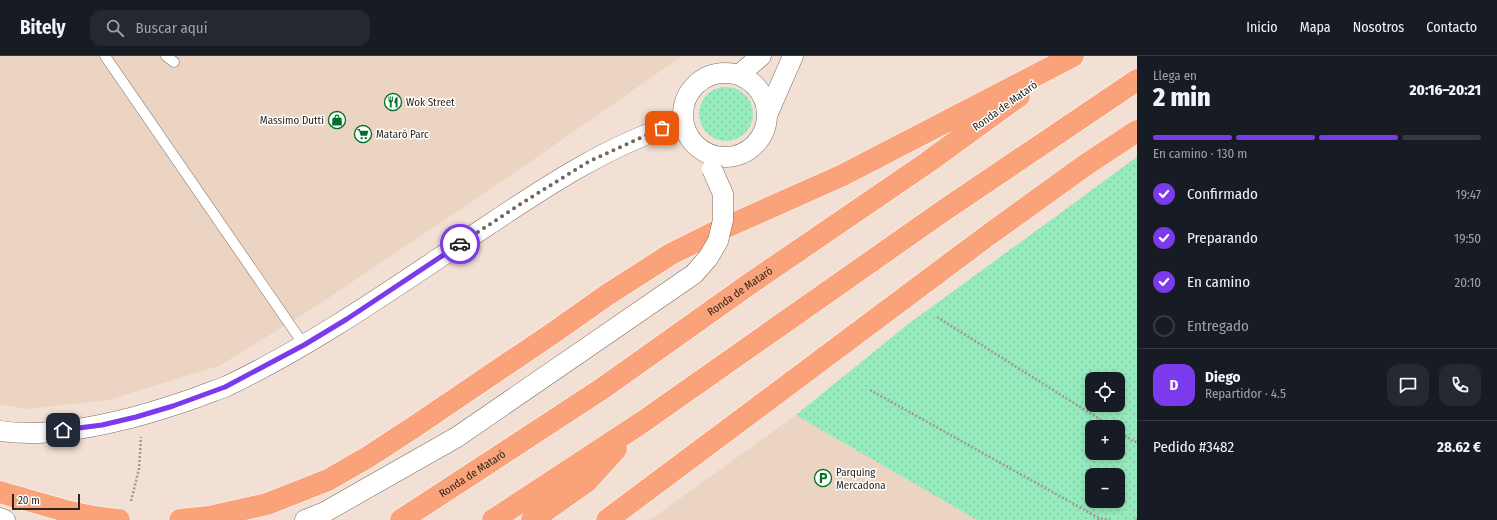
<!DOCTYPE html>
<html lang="es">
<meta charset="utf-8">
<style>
:root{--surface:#171b24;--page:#242831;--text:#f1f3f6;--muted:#9ea1a6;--line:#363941;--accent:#7c3aed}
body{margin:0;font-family:"Fira Sans Condensed",sans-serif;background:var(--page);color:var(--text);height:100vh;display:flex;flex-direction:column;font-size:15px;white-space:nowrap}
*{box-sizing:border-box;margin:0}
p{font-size:13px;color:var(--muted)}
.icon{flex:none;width:22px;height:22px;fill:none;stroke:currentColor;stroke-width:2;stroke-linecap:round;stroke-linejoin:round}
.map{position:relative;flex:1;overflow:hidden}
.panel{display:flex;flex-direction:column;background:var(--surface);width:360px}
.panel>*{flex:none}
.tools{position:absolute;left:1085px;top:316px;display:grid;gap:8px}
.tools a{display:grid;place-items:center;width:40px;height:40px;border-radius:8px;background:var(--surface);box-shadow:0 2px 6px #0003;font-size:20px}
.scale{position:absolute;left:12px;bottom:10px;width:68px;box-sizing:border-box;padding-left:4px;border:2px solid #2d2621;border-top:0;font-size:11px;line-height:14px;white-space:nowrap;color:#2d2621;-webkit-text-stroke:3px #fff;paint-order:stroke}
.pin{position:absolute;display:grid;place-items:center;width:34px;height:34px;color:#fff;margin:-17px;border-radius:8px;box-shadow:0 2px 6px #0006}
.courier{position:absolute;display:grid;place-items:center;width:40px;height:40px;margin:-20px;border:3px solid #7c3aed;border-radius:50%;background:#fff;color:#222;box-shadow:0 1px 5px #0007}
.head em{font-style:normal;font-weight:800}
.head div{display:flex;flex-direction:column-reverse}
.head{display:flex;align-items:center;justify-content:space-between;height:68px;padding:0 16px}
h1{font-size:26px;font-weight:800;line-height:30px}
.bar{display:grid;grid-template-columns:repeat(4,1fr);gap:6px 4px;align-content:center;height:48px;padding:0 16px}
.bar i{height:5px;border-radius:3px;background:var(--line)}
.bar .active{background:var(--accent)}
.bar p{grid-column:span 4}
.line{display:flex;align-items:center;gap:10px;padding:0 16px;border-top:1px solid var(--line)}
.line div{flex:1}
.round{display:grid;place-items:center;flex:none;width:42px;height:42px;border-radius:12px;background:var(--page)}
ol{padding:0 16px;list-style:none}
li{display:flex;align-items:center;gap:12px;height:44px}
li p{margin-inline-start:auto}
li .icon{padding:4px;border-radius:50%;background:var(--accent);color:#fff;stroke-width:4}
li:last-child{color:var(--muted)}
li i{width:22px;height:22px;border:2px solid var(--line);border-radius:50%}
header{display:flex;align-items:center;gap:24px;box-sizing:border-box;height:56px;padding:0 20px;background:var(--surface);border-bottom:1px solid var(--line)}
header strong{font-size:19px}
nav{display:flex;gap:22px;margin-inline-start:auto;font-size:14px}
.search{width:280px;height:36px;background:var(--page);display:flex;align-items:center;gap:10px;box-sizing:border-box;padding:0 14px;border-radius:12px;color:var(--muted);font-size:15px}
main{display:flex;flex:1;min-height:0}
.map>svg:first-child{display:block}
.built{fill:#ecd4c2}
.grass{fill:url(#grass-dots);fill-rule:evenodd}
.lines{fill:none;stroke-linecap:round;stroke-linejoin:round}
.service-casing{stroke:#7c6d62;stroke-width:11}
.minor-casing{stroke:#7c6d62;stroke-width:21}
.motorway-casing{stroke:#fff;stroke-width:23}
.path{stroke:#a5988e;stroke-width:2.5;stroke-dasharray:2 2;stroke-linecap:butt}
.service{stroke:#fff;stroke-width:10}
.minor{stroke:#fff;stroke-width:20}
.motorway{stroke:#faa279;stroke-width:22}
.minor-bridge-casing{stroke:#7c6d62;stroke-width:21;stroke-linecap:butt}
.minor-bridge{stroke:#fff;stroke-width:20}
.done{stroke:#72675f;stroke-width:4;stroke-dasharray:0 7.2}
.route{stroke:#7c3aed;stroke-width:5}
.labels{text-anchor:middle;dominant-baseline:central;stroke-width:3;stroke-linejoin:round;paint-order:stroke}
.poi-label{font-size:11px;fill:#2d2621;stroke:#fff;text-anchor:start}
.street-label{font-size:11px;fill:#2d2621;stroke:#fff}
</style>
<header>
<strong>Bitely</strong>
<div class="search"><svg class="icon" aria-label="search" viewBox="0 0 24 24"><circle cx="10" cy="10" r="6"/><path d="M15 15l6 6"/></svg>Buscar aquí</div>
<nav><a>Inicio</a><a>Mapa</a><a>Nosotros</a><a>Contacto</a></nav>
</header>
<main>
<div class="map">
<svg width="1137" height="464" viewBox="0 0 1137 464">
<defs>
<pattern id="grass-dots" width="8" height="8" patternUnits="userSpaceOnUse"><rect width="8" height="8" fill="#95ebbe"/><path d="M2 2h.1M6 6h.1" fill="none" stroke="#81c9a3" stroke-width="1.8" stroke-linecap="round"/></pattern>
</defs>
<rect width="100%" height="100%" fill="#f1e0d3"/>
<path class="built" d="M0 0H682L520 113 315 251 219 310 108 344 27 353 0 348Z
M796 359 977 464H650Z"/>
<path class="grass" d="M699 58a27 27 0 1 1 54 0a27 27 0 1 1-54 0Z
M1137 101V464H977L796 359 907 269ZM1092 323H1118V349H1092ZM1092 371H1118V397H1092ZM1092 419H1118V445H1092Z"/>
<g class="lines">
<g class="service-casing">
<path id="service" d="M105 0 304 289
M166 0 174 6"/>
</g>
<g class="minor-casing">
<path id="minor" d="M683 59a42 42 0 1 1 84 0a42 42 0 1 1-84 0Z
M740 18 761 0
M768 57 793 0
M0 375C38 381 80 374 118 365 145 359 172 350 198 341 207 337 218 334 227 330 317 287 398 229 481 174 542 133 612 86 683 66
M0 462 5 464
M305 464 325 456 457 381 694 218"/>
</g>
<g class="motorway-casing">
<g id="motorway">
<path d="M0 436C39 447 78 461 119 464"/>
<path d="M180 464 209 461 267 448 328 424 368 401 414 371 553 277 607 239 671 198 713 177 843 119 1073 0"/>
<path id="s1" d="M401 464 603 332 748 229 928 106 1019 40"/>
<path d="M493 464 641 367 943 155 1137 24"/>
<path d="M532 464 586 426 616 393"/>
<path d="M607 464 987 180 1084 110 1137 75"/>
</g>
</g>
<path class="path" d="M937 261 1112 371
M870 334 1099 462
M1118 375 1135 386 1137 384
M131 445 139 413 141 381
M1098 464 1099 462 1110 464
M1136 464 1137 463"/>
<use href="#service" class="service"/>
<use href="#minor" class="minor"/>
<use href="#motorway" class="motorway"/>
<g class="minor-bridge-casing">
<path id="minor-bridge" d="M694 218 708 202 718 185 723 164V138L712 113"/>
</g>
<use href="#minor-bridge" class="minor-bridge"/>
</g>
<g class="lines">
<path class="done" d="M460 188 522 147 588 106 662 72"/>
<path class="route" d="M63 374 102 369 136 361 173 350 225 331 304 289 347 263 460 188"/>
</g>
<defs>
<g id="restaurant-ring" transform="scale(0.9)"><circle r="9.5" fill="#fff" stroke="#007226" stroke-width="1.5"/><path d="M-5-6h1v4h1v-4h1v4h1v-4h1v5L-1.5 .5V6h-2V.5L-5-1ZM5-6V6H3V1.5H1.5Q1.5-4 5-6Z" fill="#007226"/></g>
<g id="shop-ring" transform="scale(0.9)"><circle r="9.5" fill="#fff" stroke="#007226" stroke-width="1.5"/><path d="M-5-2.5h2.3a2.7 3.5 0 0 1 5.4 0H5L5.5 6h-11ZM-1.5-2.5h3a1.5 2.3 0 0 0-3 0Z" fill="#007226"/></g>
<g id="supermarket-ring" transform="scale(0.9)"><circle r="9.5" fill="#fff" stroke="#007226" stroke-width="1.5"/><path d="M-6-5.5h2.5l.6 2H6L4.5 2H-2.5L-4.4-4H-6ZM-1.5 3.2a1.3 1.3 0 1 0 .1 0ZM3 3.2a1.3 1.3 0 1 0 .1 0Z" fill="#007226"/></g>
<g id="parking-ring" transform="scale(0.9)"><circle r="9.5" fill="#fff" stroke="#007226" stroke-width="1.5"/><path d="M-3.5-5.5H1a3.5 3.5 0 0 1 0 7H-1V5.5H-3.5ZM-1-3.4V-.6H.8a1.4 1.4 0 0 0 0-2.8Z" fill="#007226"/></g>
</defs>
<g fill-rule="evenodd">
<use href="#restaurant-ring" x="393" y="46"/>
<use href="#shop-ring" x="337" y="64"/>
<use href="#supermarket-ring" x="363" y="78"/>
<use href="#parking-ring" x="823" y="422"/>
</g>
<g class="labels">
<g class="poi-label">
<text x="406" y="46">Wok Street</text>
<text x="324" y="64" text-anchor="end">Massimo Dutti</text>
<text x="376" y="78">Mataró Parc</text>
<text x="836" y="416">Parquing<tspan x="836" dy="13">Mercadona</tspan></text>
</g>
<g class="street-label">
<text transform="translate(1005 50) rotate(-36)">Ronda de Mataró</text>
<text stroke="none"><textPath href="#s1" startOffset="409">Ronda de Mataró</textPath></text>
<text stroke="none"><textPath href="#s1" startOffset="85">Ronda de Mataró</textPath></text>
</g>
</g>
</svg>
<div class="tools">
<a><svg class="icon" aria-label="locate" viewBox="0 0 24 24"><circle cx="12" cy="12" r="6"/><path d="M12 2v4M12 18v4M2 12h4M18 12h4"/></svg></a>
<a>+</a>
<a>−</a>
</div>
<div class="scale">20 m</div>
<div class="pin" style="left:662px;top:72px;background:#ea580c"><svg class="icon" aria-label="bag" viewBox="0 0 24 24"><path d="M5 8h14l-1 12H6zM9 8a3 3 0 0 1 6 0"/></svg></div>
<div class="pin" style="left:63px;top:374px;background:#1f2937"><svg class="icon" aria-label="home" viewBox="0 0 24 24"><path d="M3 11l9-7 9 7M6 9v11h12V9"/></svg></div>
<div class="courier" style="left:460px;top:188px"><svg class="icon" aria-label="car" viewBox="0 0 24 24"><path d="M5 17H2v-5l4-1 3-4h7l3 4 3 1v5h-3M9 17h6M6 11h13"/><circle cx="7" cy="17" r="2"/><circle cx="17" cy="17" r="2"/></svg></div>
</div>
<section class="panel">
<div class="head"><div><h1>2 min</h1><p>Llega en</p></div><em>20:16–20:21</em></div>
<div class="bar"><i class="active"></i><i class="active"></i><i class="active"></i><i></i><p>En camino · 130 m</p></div>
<ol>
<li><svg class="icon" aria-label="check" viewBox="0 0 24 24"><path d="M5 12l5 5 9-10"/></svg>Confirmado<p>19:47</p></li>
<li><svg class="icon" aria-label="check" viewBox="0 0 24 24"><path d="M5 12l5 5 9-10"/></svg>Preparando<p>19:50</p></li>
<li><svg class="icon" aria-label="check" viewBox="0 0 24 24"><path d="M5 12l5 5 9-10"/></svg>En camino<p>20:10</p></li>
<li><i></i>Entregado</li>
</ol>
<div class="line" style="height:72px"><b class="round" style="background:var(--accent);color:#fff">D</b><div><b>Diego</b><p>Repartidor · 4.5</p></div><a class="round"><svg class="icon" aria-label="chat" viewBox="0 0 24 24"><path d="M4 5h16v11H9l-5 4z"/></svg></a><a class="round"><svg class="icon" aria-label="phone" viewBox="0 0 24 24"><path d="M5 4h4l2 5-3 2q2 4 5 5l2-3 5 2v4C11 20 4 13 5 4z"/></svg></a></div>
<div class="line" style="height:52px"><div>Pedido #3482</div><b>28.62 €</b></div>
</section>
</main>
